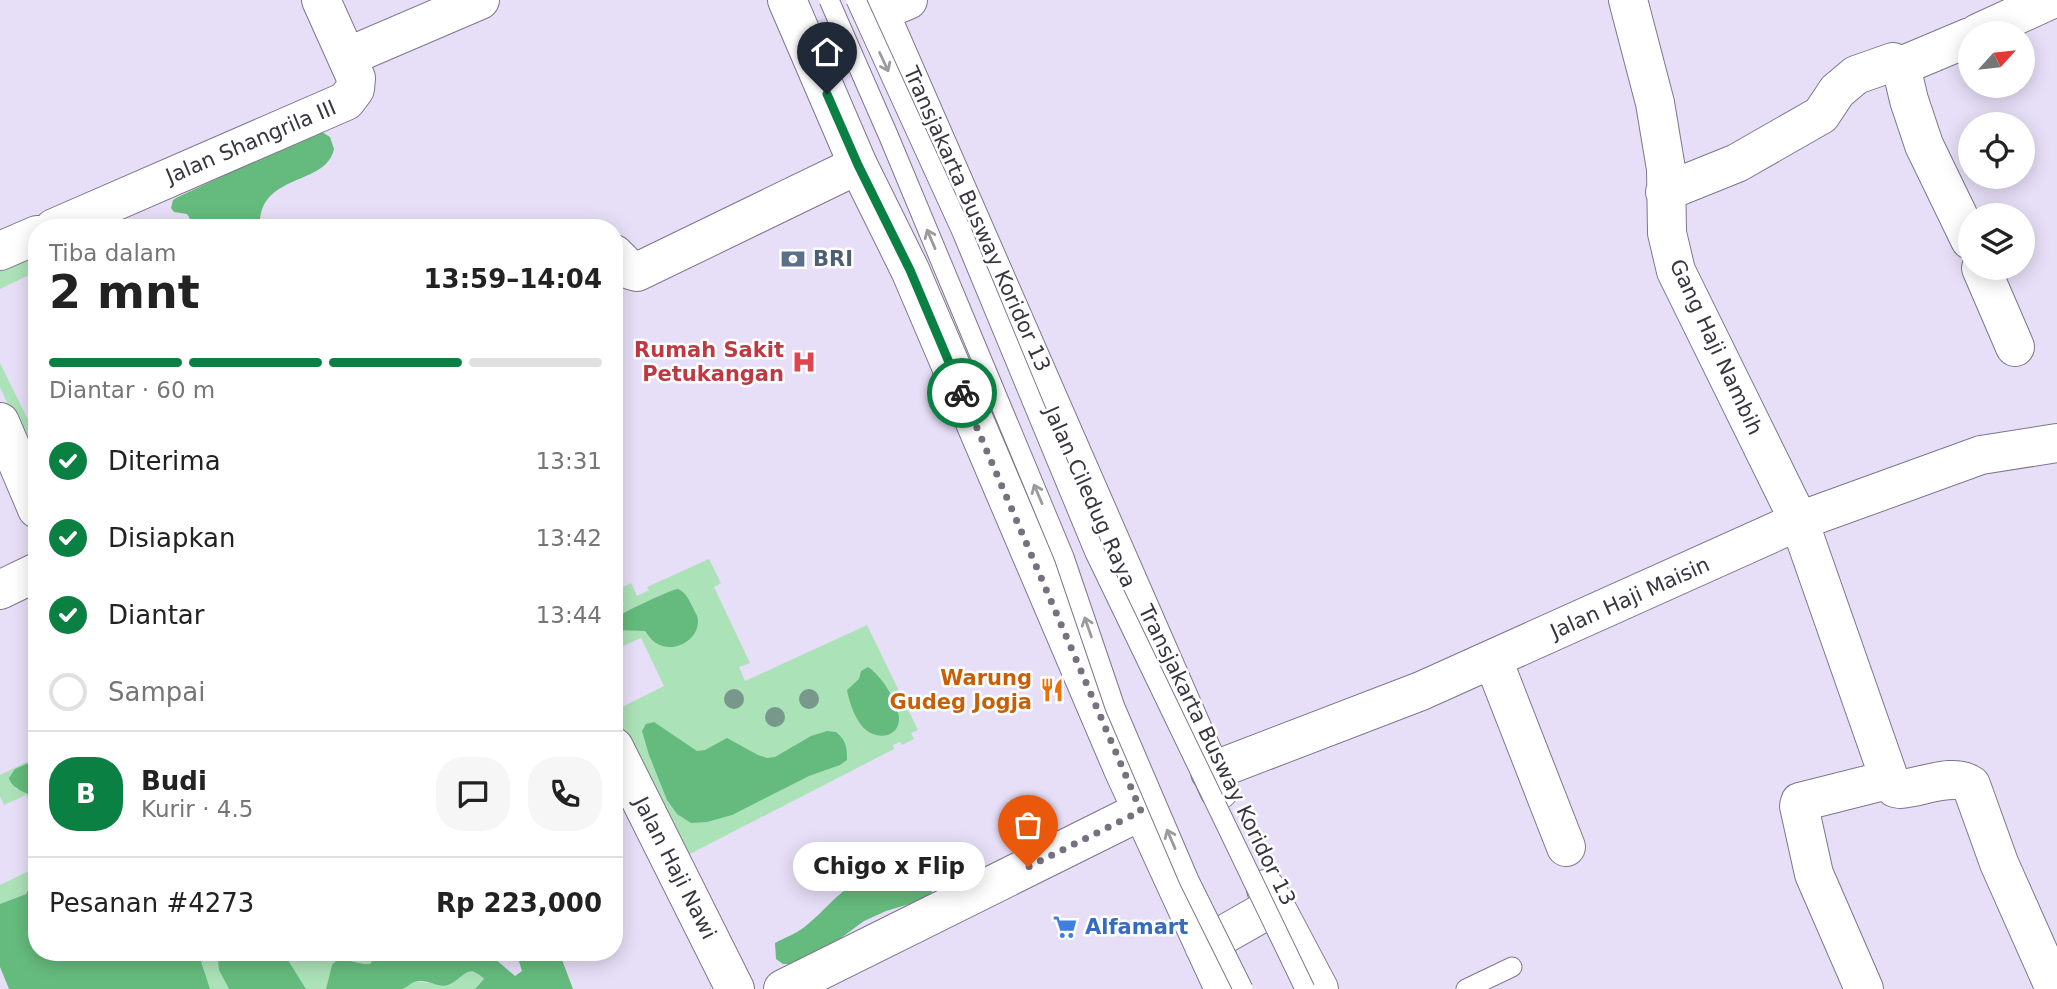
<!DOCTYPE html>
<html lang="id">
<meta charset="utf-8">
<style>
:root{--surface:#fff;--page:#f6f6f6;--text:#222;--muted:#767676;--line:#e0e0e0;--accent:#0b8043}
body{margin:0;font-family:"DejaVu Sans",sans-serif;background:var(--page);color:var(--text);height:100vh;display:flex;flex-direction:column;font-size:26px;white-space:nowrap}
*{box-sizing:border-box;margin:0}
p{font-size:23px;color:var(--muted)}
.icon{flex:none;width:38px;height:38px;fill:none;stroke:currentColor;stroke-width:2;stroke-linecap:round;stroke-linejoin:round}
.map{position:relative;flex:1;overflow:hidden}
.side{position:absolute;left:28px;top:219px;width:595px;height:742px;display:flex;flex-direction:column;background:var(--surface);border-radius:28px;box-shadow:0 4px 18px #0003}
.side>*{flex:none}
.needle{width:46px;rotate:63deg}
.buttons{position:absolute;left:1958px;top:21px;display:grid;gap:14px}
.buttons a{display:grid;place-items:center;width:77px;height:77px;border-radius:50%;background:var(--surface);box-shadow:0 4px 18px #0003;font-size:35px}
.pin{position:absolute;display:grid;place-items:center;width:60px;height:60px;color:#fff;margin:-72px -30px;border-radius:50% 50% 50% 0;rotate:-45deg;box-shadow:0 0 7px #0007}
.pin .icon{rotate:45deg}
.courier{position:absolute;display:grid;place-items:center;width:70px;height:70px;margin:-35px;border:5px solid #0b8043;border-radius:50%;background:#fff;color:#222;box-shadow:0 2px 9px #0007}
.bubble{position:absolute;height:49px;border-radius:24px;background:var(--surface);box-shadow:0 4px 18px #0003;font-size:23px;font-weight:600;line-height:49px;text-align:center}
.head em{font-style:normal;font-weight:600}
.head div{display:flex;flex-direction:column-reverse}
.head{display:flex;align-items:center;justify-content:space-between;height:119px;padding:0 21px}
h1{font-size:46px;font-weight:600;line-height:52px}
.bar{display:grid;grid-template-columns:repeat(4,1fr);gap:10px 7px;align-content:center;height:84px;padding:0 21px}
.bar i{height:9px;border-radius:5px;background:var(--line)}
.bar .current{background:var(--accent)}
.bar p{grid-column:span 4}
.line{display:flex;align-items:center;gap:18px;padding:0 21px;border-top:2px solid var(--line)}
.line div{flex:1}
.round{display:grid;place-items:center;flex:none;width:74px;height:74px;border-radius:28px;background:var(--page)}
ol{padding:0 21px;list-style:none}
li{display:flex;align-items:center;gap:21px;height:77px}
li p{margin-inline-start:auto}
li .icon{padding:7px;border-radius:50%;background:var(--accent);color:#fff;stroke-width:4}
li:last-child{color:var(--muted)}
li i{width:38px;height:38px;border:4px solid var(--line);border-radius:50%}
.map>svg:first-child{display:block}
.green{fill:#ace2b8}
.forest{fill:#65bb7d}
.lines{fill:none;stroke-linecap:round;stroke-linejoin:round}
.service-casing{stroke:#7e768c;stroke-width:21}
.minor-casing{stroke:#7e768c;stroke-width:40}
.tertiary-casing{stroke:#7e768c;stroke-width:40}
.primary-casing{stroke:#7e768c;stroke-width:40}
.service{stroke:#fff;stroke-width:19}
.minor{stroke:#fff;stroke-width:38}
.tertiary{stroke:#fff;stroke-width:38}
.primary{stroke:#fff;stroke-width:38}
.service-bridge-casing{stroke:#7e768c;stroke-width:21;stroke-linecap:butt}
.service-bridge{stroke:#fff;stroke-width:19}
.tree{fill:#79988c}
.oneway{stroke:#9c9a9f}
.done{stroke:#76707f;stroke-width:7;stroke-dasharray:0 12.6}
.route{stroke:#0b8043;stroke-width:9}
.labels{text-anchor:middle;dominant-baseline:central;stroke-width:5;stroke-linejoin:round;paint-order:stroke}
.street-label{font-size:21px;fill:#39353f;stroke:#fff}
.service-label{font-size:21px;font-weight:bold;fill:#4e5e75;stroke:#fff;text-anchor:start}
.health-label{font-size:21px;font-weight:bold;fill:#be3a42;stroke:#fff;text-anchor:end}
.food-label{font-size:21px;font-weight:bold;fill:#c56008;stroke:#fff;text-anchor:end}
.shop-label{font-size:21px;font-weight:bold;fill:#366cbe;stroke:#fff;text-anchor:start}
</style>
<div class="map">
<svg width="2057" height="989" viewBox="0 0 2057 989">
<rect width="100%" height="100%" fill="#e7dff7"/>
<path class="green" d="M37 250V278L33 273 0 289V268Z
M0 363 37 438V470L0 387Z
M709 559 721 583 714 587 750 663 739 667 745 681 867 625 918 730 911 733 914 739 902 745 900 742 893 745 894 749 684 857 614 711 664 686 641 638 614 650V610L624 605 617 590 631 583 637 596 649 590 647 587Z
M37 757V762H31L15 788 37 799V823L26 795 4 805 0 796V775Z
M37 859V872L26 894 0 904V885L33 869 30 862Z
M198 952H217L223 977 229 989H210Z
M283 952H377L370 964 362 965 346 959 332 965 326 989H306Z
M469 972 478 973 484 980 475 989H402L414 981 448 985 462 974Z"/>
<path class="forest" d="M322 132 330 137 334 149C326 187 258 172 260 227H195L187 214 174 212 171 208 173 200 176 198 314 133Z
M678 589C686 593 688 598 692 606 694 611 698 615 698 621 698 641 673 654 656 643 652 641 648 635 645 631L614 630V619C619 614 672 589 678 589Z
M868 667C878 674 887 686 892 697 894 704 899 711 899 719 899 737 878 740 866 730 856 722 849 702 847 690L859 679 861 671Z
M654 722 697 751 705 750 727 738 758 755 767 758 775 757 811 736 827 731 836 732C846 740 847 747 847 760L840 765 809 776 732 815 707 822 691 823 677 814 667 800 649 755 642 731 646 724Z
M31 762H37V799C27 792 12 790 9 778L15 769Z
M37 872V952H198L210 989H9L0 967V904L26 894Z
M878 874C882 876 889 881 894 882 909 883 923 876 932 892L926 899 886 911 864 921 830 946 791 964H783L776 959 775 943C786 937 798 933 808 924 830 906 848 879 878 874Z
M217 952H283L306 989H229L219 970Z
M377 952H487L515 976 522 971 516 952H559L573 989H475L484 979C467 961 462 980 448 985 440 988 430 981 421 981 412 980 410 986 402 989 392 989 341 989 326 989L332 965 338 959C350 959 358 965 370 964Z"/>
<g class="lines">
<g class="service-casing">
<path id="service" d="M1466 989 1512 967"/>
</g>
<g class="minor-casing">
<path id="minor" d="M1628 0 1655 103 1666 169 1667 233 1676 271 1799 521 1889 778 1887 780 1800 802 1799 806 1814 874 1864 989
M1978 33 2050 0
M347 57 480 0
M1901 66 1909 100 1924 145 1970 240
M1665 192 1737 163 1821 115 1837 91 1856 75 1893 62 1901 66 1970 37
M54 228 346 101 355 89 356 78 321 0
M0 251 37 235
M614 254 630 270 637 272 858 165
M1981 268 2015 347
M0 422 37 509
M0 590 37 572
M1493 660 1566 847
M614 747 735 989
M1210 772 1421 691 1799 521 1981 455 2057 443
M1889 779 1895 788 1900 789C1921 788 1953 772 1971 785L1999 863 2055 989
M783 989 1141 811"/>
</g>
<g class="tertiary-casing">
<path id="tertiary" d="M879 12 908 0"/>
</g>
<g class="primary-casing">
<path id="primary" d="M787 0 858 165 910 270 1123 769 1224 989
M874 0 1219 790
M1266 889 1319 989
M1204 946 1274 906"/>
</g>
<use href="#service" class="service"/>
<use href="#minor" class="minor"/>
<use href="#tertiary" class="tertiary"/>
<use href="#primary" class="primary"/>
<g class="service-bridge-casing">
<path id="service-bridge" d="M829 0 889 137 1064 557 1115 707 1189 880 1243 989
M856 0 962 232 1095 553 1305 989"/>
</g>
<use href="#service-bridge" class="service-bridge"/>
</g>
<g class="tree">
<circle cx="734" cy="699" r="10"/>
<circle cx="809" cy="699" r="10"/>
<circle cx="775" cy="717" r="10"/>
</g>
<defs><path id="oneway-shaft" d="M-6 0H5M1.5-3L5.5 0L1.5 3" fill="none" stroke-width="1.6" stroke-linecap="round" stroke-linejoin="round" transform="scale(1.75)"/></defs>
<g class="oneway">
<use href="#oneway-shaft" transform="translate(884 62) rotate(65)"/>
<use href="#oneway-shaft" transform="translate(931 239) rotate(-113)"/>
<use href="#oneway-shaft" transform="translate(1038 494) rotate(-113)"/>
<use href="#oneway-shaft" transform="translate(1088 627) rotate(-109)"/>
<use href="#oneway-shaft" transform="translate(1171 839) rotate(-113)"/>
</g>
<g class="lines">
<path class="done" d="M962 393 1141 811 1028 867"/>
<path class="route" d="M827 94 858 165 910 270 962 393"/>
</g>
<defs>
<g id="bank-bare" transform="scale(1.89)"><path d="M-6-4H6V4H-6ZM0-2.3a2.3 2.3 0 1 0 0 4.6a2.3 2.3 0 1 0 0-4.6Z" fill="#5c6f8a" stroke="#fff" stroke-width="2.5" paint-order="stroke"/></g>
<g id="hospital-bare" transform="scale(1.89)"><path d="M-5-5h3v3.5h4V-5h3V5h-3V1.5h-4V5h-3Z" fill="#e0444e" stroke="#fff" stroke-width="2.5" paint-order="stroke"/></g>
<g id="restaurant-bare" transform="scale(1.89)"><path d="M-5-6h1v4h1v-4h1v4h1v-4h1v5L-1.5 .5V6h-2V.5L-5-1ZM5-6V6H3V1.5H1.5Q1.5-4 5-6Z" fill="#e8710a" stroke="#fff" stroke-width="2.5" paint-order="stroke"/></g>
<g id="supermarket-bare" transform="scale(1.89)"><path d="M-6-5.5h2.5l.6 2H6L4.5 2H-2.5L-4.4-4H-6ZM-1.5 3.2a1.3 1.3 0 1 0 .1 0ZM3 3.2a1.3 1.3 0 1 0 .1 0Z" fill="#3f7fe0" stroke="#fff" stroke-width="2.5" paint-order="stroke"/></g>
</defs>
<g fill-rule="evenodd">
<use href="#bank-bare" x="793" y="259"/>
<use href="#hospital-bare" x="804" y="362"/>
<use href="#restaurant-bare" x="1052" y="690"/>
<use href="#supermarket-bare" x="1065" y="927"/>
</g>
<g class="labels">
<g class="street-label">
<text transform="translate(251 142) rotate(-23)">Jalan Shangrila III</text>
<text transform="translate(977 219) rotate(66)">Transjakarta Busway Koridor 13</text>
<text transform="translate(1716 347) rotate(65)">Gang Haji Nambih</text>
<text transform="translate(1090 497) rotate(66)">Jalan Ciledug Raya</text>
<text transform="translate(1630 598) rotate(-24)">Jalan Haji Maisin</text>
<text transform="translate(1217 755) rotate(64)">Transjakarta Busway Koridor 13</text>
<text transform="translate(675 868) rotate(63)">Jalan Haji Nawi</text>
</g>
<g class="service-label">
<text x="813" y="259">BRI</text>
</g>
<g class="health-label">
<text x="784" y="350">Rumah Sakit<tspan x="784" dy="24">Petukangan</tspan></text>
</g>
<g class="food-label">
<text x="1032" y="678">Warung<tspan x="1032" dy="24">Gudeg Jogja</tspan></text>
</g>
<g class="shop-label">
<text x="1085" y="927">Alfamart</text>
</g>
</g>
</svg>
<div class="buttons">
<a><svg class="needle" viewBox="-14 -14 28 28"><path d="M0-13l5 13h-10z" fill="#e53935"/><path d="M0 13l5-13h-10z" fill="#767676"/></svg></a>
<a><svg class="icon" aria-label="locate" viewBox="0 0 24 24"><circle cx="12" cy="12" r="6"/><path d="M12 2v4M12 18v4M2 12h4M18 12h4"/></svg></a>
<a><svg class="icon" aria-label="layers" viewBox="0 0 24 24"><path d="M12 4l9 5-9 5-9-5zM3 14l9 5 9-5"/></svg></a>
</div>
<div class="pin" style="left:1028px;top:867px;background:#ea580c"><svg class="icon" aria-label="bag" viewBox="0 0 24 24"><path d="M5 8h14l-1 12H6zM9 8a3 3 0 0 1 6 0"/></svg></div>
<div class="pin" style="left:827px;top:94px;background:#1f2937"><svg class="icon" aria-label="home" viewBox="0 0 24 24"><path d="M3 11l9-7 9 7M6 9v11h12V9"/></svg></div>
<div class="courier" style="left:962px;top:393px"><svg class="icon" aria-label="bike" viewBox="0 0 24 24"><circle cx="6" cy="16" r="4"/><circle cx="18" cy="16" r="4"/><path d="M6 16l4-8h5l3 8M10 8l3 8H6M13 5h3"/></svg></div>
<div class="bubble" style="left:793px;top:842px;width:192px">Chigo x Flip</div>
<section class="side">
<div class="head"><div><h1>2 mnt</h1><p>Tiba dalam</p></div><em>13:59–14:04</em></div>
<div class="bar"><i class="current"></i><i class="current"></i><i class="current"></i><i></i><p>Diantar · 60 m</p></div>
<ol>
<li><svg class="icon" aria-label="check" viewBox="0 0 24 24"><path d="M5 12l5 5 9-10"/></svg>Diterima<p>13:31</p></li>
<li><svg class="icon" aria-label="check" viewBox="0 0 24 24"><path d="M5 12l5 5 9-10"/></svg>Disiapkan<p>13:42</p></li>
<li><svg class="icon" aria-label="check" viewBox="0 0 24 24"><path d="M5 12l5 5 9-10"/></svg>Diantar<p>13:44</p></li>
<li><i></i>Sampai</li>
</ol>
<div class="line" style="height:126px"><b class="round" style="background:var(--accent);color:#fff">B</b><div><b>Budi</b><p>Kurir · 4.5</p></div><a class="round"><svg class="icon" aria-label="chat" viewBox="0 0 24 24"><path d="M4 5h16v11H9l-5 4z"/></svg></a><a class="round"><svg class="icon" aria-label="phone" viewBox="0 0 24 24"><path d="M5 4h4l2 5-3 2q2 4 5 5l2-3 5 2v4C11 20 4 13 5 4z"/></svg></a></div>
<div class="line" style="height:91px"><div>Pesanan #4273</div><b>Rp 223,000</b></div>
</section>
</div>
